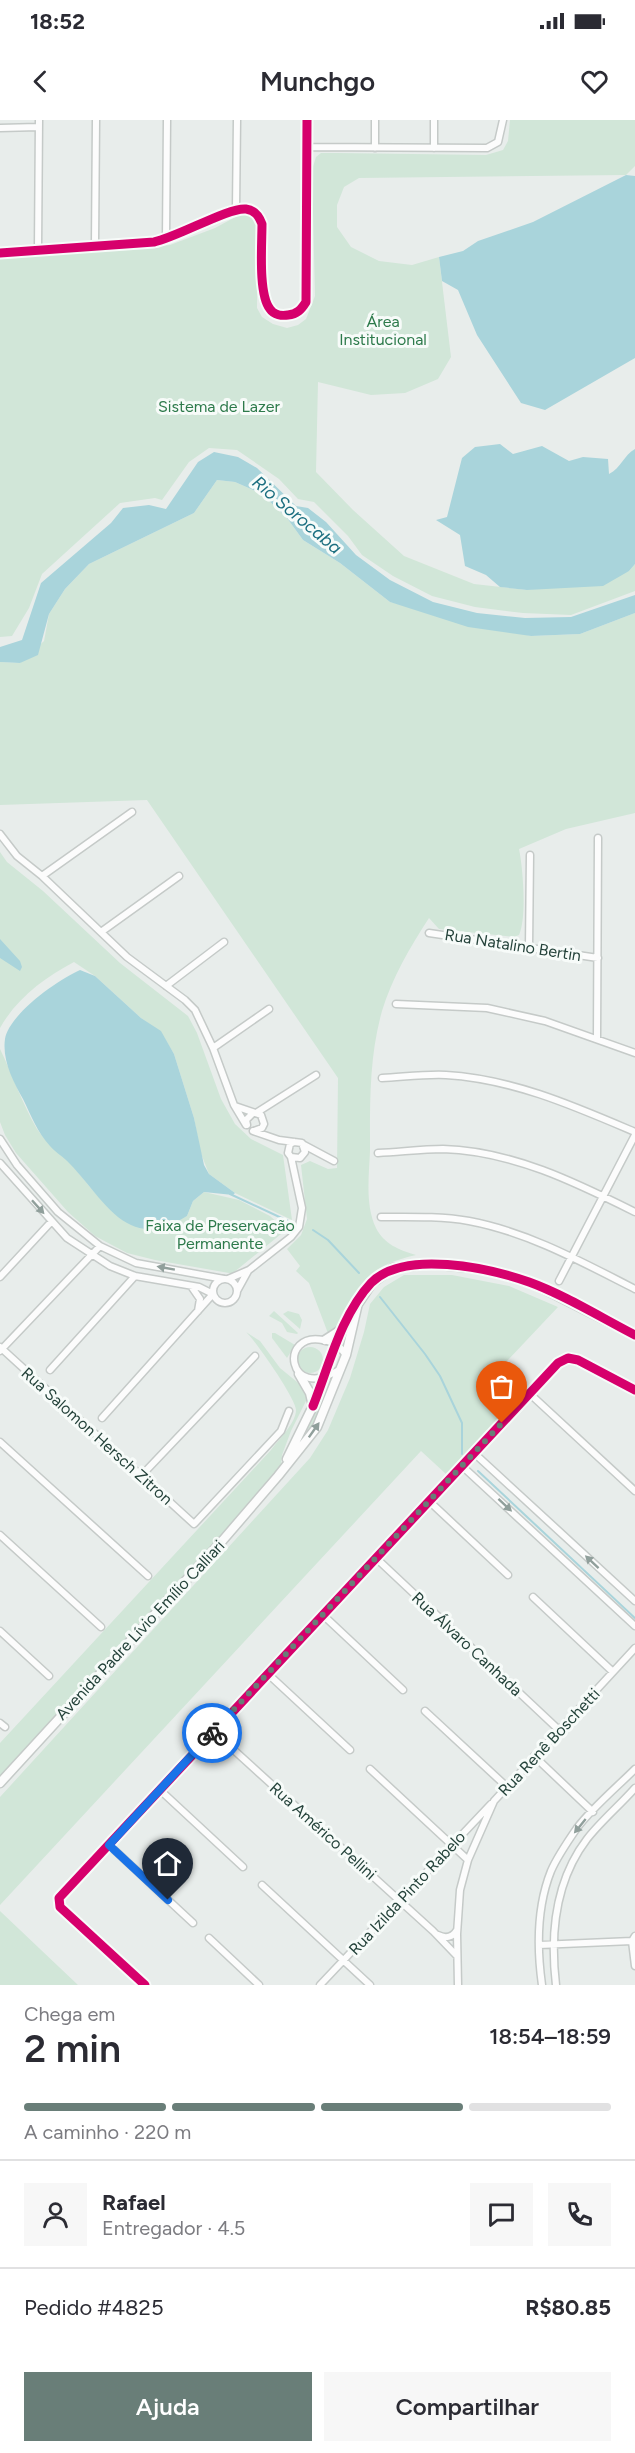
<!DOCTYPE html>
<html lang="pt">
<meta charset="utf-8">
<style>
:root{--surface:#fff;--page:#f7f7f7;--text:#2b2b33;--muted:#7c7c81;--line:#e1e1e2;--accent:#697e78}
body{margin:0;font-family:Figtree,sans-serif;background:var(--page);color:var(--text);height:100vh;display:flex;flex-direction:column;font-size:22px;white-space:nowrap}
*{box-sizing:border-box;margin:0}
p{font-size:20px;color:var(--muted)}
.icon{flex:none;width:33px;height:33px;fill:none;stroke:currentColor;stroke-width:2;stroke-linecap:round;stroke-linejoin:round}
.map{position:relative;height:1865px;overflow:hidden}
.details{display:flex;flex-direction:column;background:var(--surface);flex:1}
.details>*{flex:none}
.pin{position:absolute;display:grid;place-items:center;width:51px;height:51px;color:#fff;margin:-62px -26px;border-radius:50% 50% 50% 0;rotate:-45deg;box-shadow:0 0 6px #0007}
.pin .icon{rotate:45deg}
.courier{position:absolute;display:grid;place-items:center;width:60px;height:60px;margin:-30px;border:4px solid #1a73e8;border-radius:50%;background:#fff;color:#222;box-shadow:0 2px 8px #0007}
.overview em{font-style:normal;font-weight:600}
.overview div{display:flex;flex-direction:column-reverse}
.overview{display:flex;align-items:center;justify-content:space-between;height:102px;padding:0 24px}
h1{font-size:39px;font-weight:600;line-height:45px}
.bar{display:grid;grid-template-columns:repeat(4,1fr);gap:9px 6px;align-content:center;height:72px;padding:0 24px}
.bar i{height:8px;border-radius:4px;background:var(--line)}
.bar .on{background:var(--accent)}
.bar p{grid-column:span 4}
.line{display:flex;align-items:center;gap:15px;padding:0 24px;border-top:2px solid var(--line)}
.line div{flex:1}
.round{display:grid;place-items:center;flex:none;width:63px;height:63px;border-radius:0px;background:var(--page)}
.action{display:flex;gap:12px;margin-top:auto;padding:12px 24px}
.action a{flex:1;height:69px;border-radius:0px;background:var(--accent);color:#fff;font-size:24px;font-weight:600;line-height:69px;text-align:center}
.action a+a{background:var(--page);color:var(--text)}
.status{display:flex;justify-content:space-between;align-items:center;height:42px;padding:0 30px;background:var(--surface);direction:ltr}
.status svg{height:16px;fill:currentColor}
header{display:flex;justify-content:space-between;align-items:center;height:78px;padding:0 24px;background:var(--surface);font-size:27px;font-weight:600}
.map>svg:first-child{display:block}
.green{fill:#d1e6d8}
.water{fill:#a9d4db}
.lines{fill:none;stroke-linecap:round;stroke-linejoin:round}
.stream{stroke:#a9d4db;stroke-width:2}
.minor-casing{stroke:#c5cac8;stroke-width:9}
.tertiary-casing{stroke:#c5cac8;stroke-width:11}
.minor{stroke:#fcfcfc;stroke-width:6}
.tertiary{stroke:#fcfcfc;stroke-width:8}
.cycleway-casing{stroke:#f7fbf9;stroke-width:13}
.cycleway{stroke:#d6006c;stroke-width:9}
.oneway{fill:#909f9b}
.done{stroke:#697e78;stroke-width:6;stroke-dasharray:0 10.8}
.route{stroke:#1a73e8;stroke-width:8}
.labels{text-anchor:middle;dominant-baseline:central;stroke-width:6;stroke-linejoin:round;paint-order:stroke}
.park-label{font-size:16px;fill:#2d7a4b;stroke:#f7fbf9}
.street-label{font-size:16px;fill:#24423a;stroke:#f7fbf9}
.water-label{font-size:18px;font-style:italic;fill:#1c6f80;stroke:#f7fbf9}
</style>
<div class="status"><b>18:52</b><svg viewBox="0 0 49 12"><path d="M0 12V9h3v3zM5 12V6h3v6zM10 12V3h3v9zM15 12V0h3v12zM26 1h20v11H26zM47 4h2v5h-2z"/></svg></div>
<header><svg class="icon" aria-label="back" viewBox="0 0 24 24"><path d="M15 5l-7 7 7 7"/></svg>Munchgo<svg class="icon" aria-label="heart" viewBox="0 0 24 24"><path d="M12 20l-8-8c-3-5 5-10 8-4 3-6 11-1 8 4z"/></svg></header>
<div class="map">
<svg width="635" height="1865" viewBox="0 0 635 1865">
<rect width="100%" height="100%" fill="#e8edeb"/>
<path class="green" d="M510 0H635V46L626 55 359 58 344 67 337 85V107L351 127 379 141 412 145 439 137 451 237 438 259 405 273 371 275 318 262 316 352 353 390 404 436 474 464 527 470 629 451 635 444V471L571 495 523 493 475 487 432 476 393 456 362 435 348 416 314 382 298 379 279 359 237 330 209 328 189 342 162 380 155 378 120 383 42 454 29 488 12 516 0 517V139L170 125 215 108 241 94 249 95 258 103 257 188 262 197 273 204 287 208 298 205 306 199 315 176 312 50 316 37 321 33H337L486 35 503 30 508 21Z
M217 360 235 362 262 374 287 398 303 420 340 443 390 482 531 516 580 514 635 493V693L566 709 519 729C523 748 527 798 519 815L514 817 439 809 429 798C410 827 392 858 382 891 369 937 370 984 370 1031 369 1056 365 1085 376 1108 384 1124 399 1130 416 1135 350 1150 365 1174 329 1216L309 1163 296 1151 300 1146 287 1129 301 1115 307 1099 301 1045 310 1041 328 1049 337 1048 338 958 147 680 0 685V542L20 543 44 521 49 494 65 469 89 444 194 393Z
M0 732 7 742 43 771 120 843 188 896 197 913 221 979 235 1004 251 1019 283 1035 292 1100 235 1073 209 1054 200 1031 194 998 174 934 161 912 141 898 95 856 74 842C44 858 17 878 0 908Z
M0 929C13 956 22 983 37 1009 47 1024 60 1032 72 1045 88 1064 117 1105 143 1108 159 1110 173 1103 187 1096L193 1081 204 1072 239 1080 270 1096 286 1110 233 1153H229L155 1140 127 1133 95 1116 68 1092 16 1033 5 1015 0 1002Z
M404 1155H452L509 1166 558 1187 491 1258 515 1280 446 1354 421 1331 0 1785V1677L310 1338 328 1310 350 1258 364 1212 370 1184 384 1167Z
M274 1191 298 1213 297 1214 287 1212 282 1203 269 1196Z
M288 1191 299 1194 302 1200 300 1209 283 1194Z
M246 1212 260 1221 280 1248 302 1266 307 1279 291 1311 282 1335 281 1345 246 1388 0 1656V1623L271 1330C279 1319 296 1303 296 1290 296 1279 256 1221 246 1212Z
M272 1213H275L295 1225 287 1238 272 1218Z
M297 1240a13 13 0 1 1 26 0a13 13 0 1 1-26 0Z
M334 1256 313 1305 297 1325 327 1258Z
M0 1791 78 1865H0Z"/>
<path class="water" d="M626 55 635 56V238L545 290 521 283 477 215 458 170 442 161 439 137 463 131 478 121 533 102Z
M500 324 513 334 542 326 569 341 583 337 608 339 609 354C621 348 624 335 635 329V444L629 451 603 466 527 470 500 467 486 455 465 446 460 415 436 400 447 397 462 338 475 327Z
M214 332 238 337 257 348 296 386 308 388 326 402 356 435 390 460 433 482 477 493 525 498 571 497 635 475V493L580 514 531 516 468 507 390 482 340 443 303 420 287 398 262 374 235 362 217 360 194 393 89 444 65 469 49 494 38 535 20 543 0 542V527L22 520 41 463 111 403 123 388 149 385 166 389 198 342Z
M0 819 20 841 22 847 20 851 0 838Z
M80 850 95 856 141 898 161 911 174 934 194 998 204 1045 209 1054 235 1073 233 1075 204 1072 193 1081 187 1096C171 1106 149 1114 131 1105 108 1095 88 1062 70 1044 64 1037 56 1033 50 1026 37 1012 31 995 23 979 13 961 2 940 5 919 9 894 59 859 80 850Z"/>
<g class="lines">
<path class="stream" d="M230 1074 288 1101
M313 1110 328 1120 359 1153
M380 1177 425 1234 440 1256 462 1303V1334
M478 1351 635 1498"/>
<g class="minor-casing">
<path id="minor" d="M0 8 38 7
M307 27 487 28 498 22 503 0
M375 28V0
M434 28V0
M236 89 237 0
M166 119 167 0
M95 125 96 0
M38 129 39 0
M0 133 154 122C178 117 229 87 246 89 255 90 259 96 262 104 262 124 258 174 270 189 274 195 282 196 288 195 297 194 301 190 306 182L307 0
M0 714 17 736 42 756 127 837 185 880 195 890 213 928 234 985 246 1005
M42 756 132 692
M101 812 179 756
M429 813 598 838
M529 827 530 735
M166 866 224 822
M396 884 487 888 545 901 635 933
M597 918 598 718
M213 928 269 889
M382 958C403 957 425 954 446 955 513 959 574 986 635 1012
M235 986 261 995 264 1004 262 1008 254 1011
M256 993 316 955
M247 1005 246 1000 252 994
M253 1011 279 1020 302 1023 305 1032 300 1038 291 1037 288 1033 290 1024 294 1022
M0 1019 17 1045 58 1092 100 1126 136 1143 224 1159
M304 1025 334 1041
M378 1033C400 1032 422 1029 443 1029 512 1031 575 1062 635 1092
M0 1043 67 1118 110 1146 135 1156 199 1167 213 1174 102 1298
M381 1097C410 1097 440 1096 469 1101 528 1112 582 1142 635 1169
M0 1157 51 1102
M228 1159 249 1150 291 1117 299 1107 302 1088 291 1037
M213 1171a12 12 0 1 1 24 0a12 12 0 1 1-24 0Z
M559 1161 635 1015
M191 1166 200 1179 198 1191
M237 1171 248 1151
M0 1227 194 1404 281 1311 289 1291
M0 1231 100 1126
M50 1250 135 1156
M339 1250C286 1282 279 1211 323 1220 334 1222 340 1226 346 1235
M529 1273 635 1371
M0 1322 148 1456
M474 1333 635 1481
M462 1346 635 1506
M141 1356 255 1236
M429 1381 508 1455
M0 1415 101 1507
M376 1438 559 1610
M533 1477 613 1552
M323 1495 403 1570
M0 1511 49 1556
M268 1554 350 1630
M425 1591 506 1666
M0 1603 5 1607
M214 1612 433 1811 457 1836
M534 1636 593 1692
M370 1649 468 1740
M160 1670 243 1747
M109 1725 193 1803
M262 1765 370 1865
M438 1815C446 1819 453 1817 457 1810
M209 1818 259 1865
M632 1821 635 1846
M539 1825 632 1821 635 1816
M145 1865 60 1787 59 1778 558 1243 568 1238 578 1240 635 1270
M320 1865 491 1684
M458 1865 457 1814 460 1770 468 1740 494 1681 635 1528
M542 1865C537 1829 537 1786 551 1751 557 1737 568 1721 577 1708 592 1688 617 1667 635 1649
M556 1865C550 1814 555 1761 587 1719 601 1701 620 1685 635 1668"/>
</g>
<g class="tertiary-casing">
<path id="tertiary" d="M325 1220 339 1211
M299 1254 310 1273 313 1286
M287 1339 313 1286 340 1211 372 1163 393 1148 430 1144 483 1149 530 1162 635 1215
M0 1663 223 1420 278 1356 317 1307 346 1235 358 1183"/>
</g>
<use href="#minor" class="minor"/>
<use href="#tertiary" class="tertiary"/>
<g class="cycleway-casing">
<path id="cycleway" d="M0 133 154 122C178 117 229 87 246 89 255 90 259 96 262 104 262 124 258 174 270 189 274 195 282 196 288 195 297 194 301 190 306 182L307 0
M313 1286C329 1246 341 1195 371 1163 404 1129 489 1148 529 1162 565 1175 600 1197 635 1215
M145 1865 60 1787 59 1778 558 1243 568 1238 578 1240 635 1270"/>
</g>
<use href="#cycleway" class="cycleway"/>
</g>
<defs><path id="oneway-solid" d="M-6-.8H1V-3.2L6.5 0L1 3.2V.8H-6Z" transform="scale(1.5)"/></defs>
<g class="oneway">
<use href="#oneway-solid" transform="translate(38 1087) rotate(48)"/>
<use href="#oneway-solid" transform="translate(166 1148) rotate(-170)"/>
<use href="#oneway-solid" transform="translate(314 1310) rotate(-55)"/>
<use href="#oneway-solid" transform="translate(505 1385) rotate(43)"/>
<use href="#oneway-solid" transform="translate(592 1442) rotate(-137)"/>
<use href="#oneway-solid" transform="translate(580 1706) rotate(129)"/>
</g>
<g class="lines">
<path class="done" d="M212 1613 502 1303"/>
<path class="route" d="M168 1780 109 1725 212 1613"/>
</g>
<g class="labels">
<g class="park-label">
<text x="383" y="201">Área<tspan x="383" dy="18">Institucional</tspan></text>
<text x="219" y="286">Sistema de Lazer</text>
<text x="220" y="1105">Faixa de Preservação<tspan x="220" dy="18">Permanente</tspan></text>
</g>
<g class="street-label">
<text transform="translate(513 825) rotate(9)">Rua Natalino Bertin</text>
<text transform="translate(97 1316) rotate(42)">Rua Salomon Hersch Zitron</text>
<text transform="translate(140 1510) rotate(-47)">Avenida Padre Lívio Emílio Calliari</text>
<text transform="translate(467 1524) rotate(43)">Rua Álvaro Canhada</text>
<text transform="translate(549 1622) rotate(-47)">Rua Renê Boschetti</text>
<text transform="translate(323 1711) rotate(42)">Rua Américo Pellini</text>
<text transform="translate(407 1773) rotate(-47)">Rua Izilda Pinto Rabelo</text>
</g>
<g class="water-label">
<text transform="translate(297 395) rotate(40)">Rio Sorocaba</text>
</g>
</g>
</svg>
<div class="pin" style="left:502px;top:1303px;background:#ea580c"><svg class="icon" aria-label="bag" viewBox="0 0 24 24"><path d="M5 8h14l-1 12H6zM9 8a3 3 0 0 1 6 0"/></svg></div>
<div class="pin" style="left:168px;top:1780px;background:#1f2937"><svg class="icon" aria-label="home" viewBox="0 0 24 24"><path d="M3 11l9-7 9 7M6 9v11h12V9"/></svg></div>
<div class="courier" style="left:212px;top:1613px"><svg class="icon" aria-label="bike" viewBox="0 0 24 24"><circle cx="6" cy="16" r="4"/><circle cx="18" cy="16" r="4"/><path d="M6 16l4-8h5l3 8M10 8l3 8H6M13 5h3"/></svg></div>
</div>
<section class="details">
<div class="overview"><div><h1>2 min</h1><p>Chega em</p></div><em>18:54–18:59</em></div>
<div class="bar"><i class="on"></i><i class="on"></i><i class="on"></i><i></i><p>A caminho · 220 m</p></div>
<div class="line" style="height:108px"><a class="round"><svg class="icon" aria-label="person" viewBox="0 0 24 24"><circle cx="12" cy="8" r="4"/><path d="M4 21q1-7 8-7t8 7"/></svg></a><div><b>Rafael</b><p>Entregador · 4.5</p></div><a class="round"><svg class="icon" aria-label="chat" viewBox="0 0 24 24"><path d="M4 5h16v11H9l-5 4z"/></svg></a><a class="round"><svg class="icon" aria-label="phone" viewBox="0 0 24 24"><path d="M5 4h4l2 5-3 2q2 4 5 5l2-3 5 2v4C11 20 4 13 5 4z"/></svg></a></div>
<div class="line" style="height:78px"><div>Pedido #4825</div><b>R$80.85</b></div>
<div class="action"><a>Ajuda</a><a>Compartilhar</a></div>
</section>
